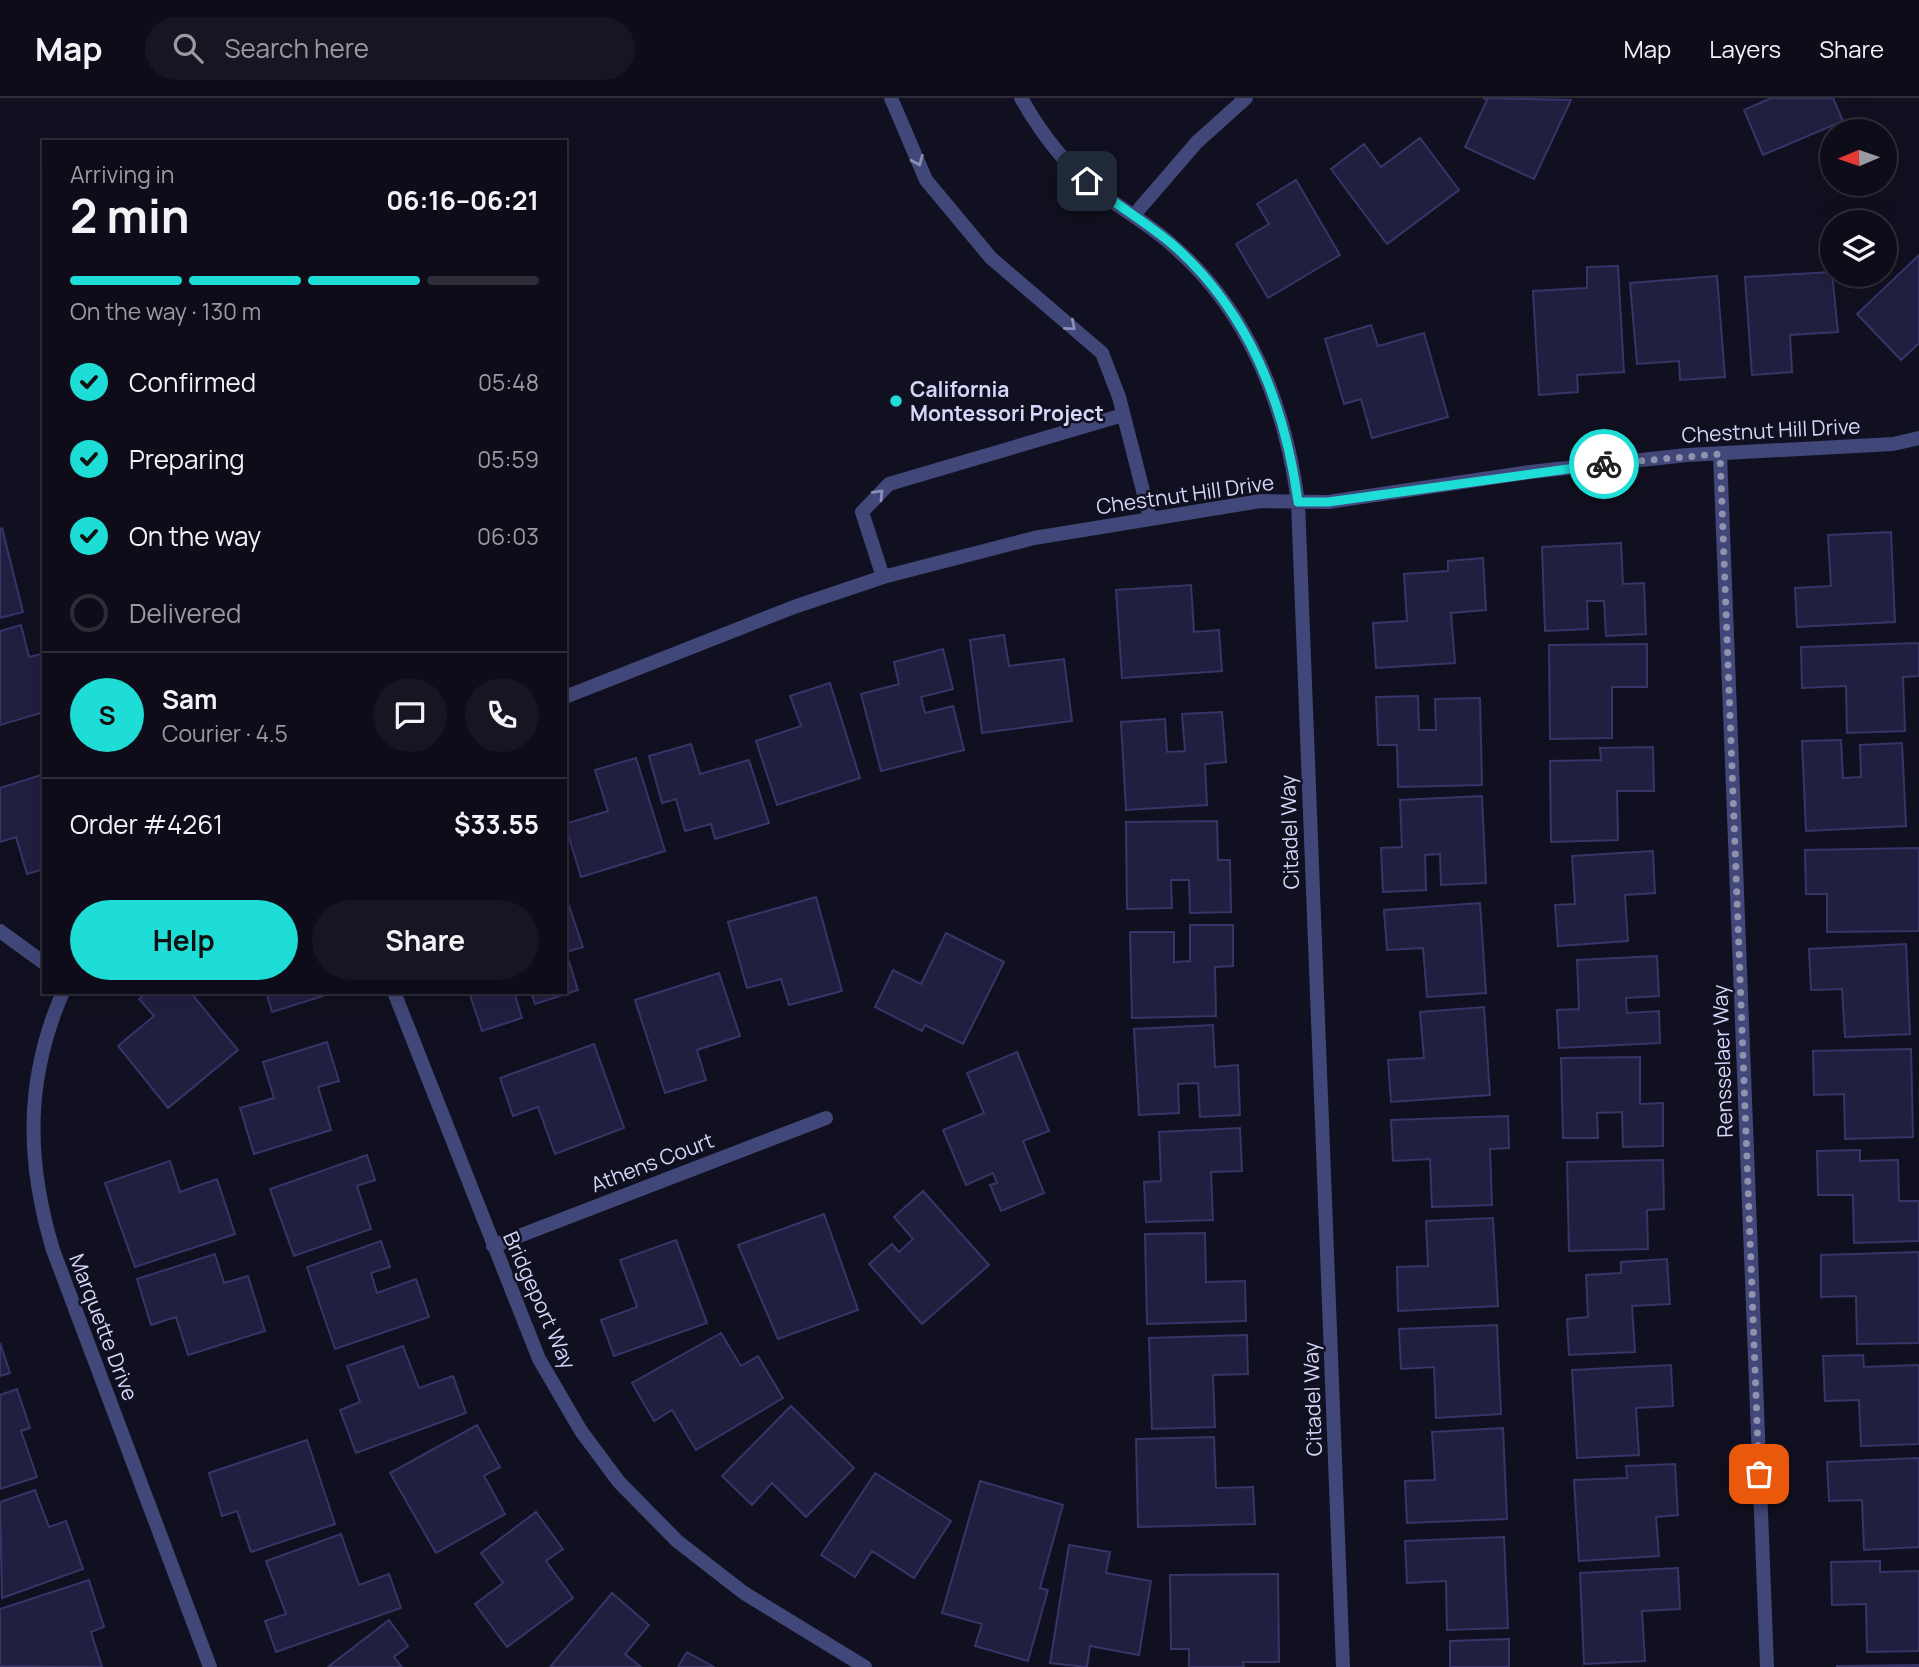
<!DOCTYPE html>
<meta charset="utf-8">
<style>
:root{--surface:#0d0c18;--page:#161521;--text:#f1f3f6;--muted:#9a9ba2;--line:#2d2c37;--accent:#1eddd6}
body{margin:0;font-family:Manrope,sans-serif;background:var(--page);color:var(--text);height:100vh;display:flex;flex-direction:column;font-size:26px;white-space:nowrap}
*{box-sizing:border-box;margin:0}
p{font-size:23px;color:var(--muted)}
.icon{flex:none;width:38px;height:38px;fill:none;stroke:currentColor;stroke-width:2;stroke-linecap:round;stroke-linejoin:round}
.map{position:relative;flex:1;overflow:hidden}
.side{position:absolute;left:42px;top:42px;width:525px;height:854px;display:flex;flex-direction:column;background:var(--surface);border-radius:0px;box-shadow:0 7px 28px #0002,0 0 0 2px var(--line)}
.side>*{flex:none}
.needle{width:46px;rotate:268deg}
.buttons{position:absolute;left:1820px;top:21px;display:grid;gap:14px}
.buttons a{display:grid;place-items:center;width:77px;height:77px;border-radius:50%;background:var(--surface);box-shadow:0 7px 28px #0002,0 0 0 2px var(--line);font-size:35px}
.pin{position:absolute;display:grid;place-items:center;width:60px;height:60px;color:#fff;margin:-30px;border-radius:14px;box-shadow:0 4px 10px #0006}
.courier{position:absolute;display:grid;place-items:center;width:70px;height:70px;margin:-35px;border:5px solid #1eddd6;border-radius:50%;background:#fff;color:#222;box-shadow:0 2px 9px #0007}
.summary em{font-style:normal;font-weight:700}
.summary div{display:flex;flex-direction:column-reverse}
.summary{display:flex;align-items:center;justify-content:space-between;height:119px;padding:0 28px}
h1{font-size:46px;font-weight:700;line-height:52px}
.bar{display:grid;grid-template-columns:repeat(4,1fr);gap:10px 7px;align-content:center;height:84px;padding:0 28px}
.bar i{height:9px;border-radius:5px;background:var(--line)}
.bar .on{background:var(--accent)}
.bar p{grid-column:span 4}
.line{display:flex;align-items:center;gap:18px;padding:0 28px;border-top:2px solid var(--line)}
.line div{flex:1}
.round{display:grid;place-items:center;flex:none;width:74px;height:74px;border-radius:37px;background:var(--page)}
ol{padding:0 28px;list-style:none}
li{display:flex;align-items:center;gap:21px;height:77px}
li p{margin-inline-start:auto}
li .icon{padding:7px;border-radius:50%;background:var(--accent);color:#111;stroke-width:4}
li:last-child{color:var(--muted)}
li i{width:38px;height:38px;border:4px solid var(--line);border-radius:50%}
.button{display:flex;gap:14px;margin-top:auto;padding:14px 28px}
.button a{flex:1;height:80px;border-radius:42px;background:var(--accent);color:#111;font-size:28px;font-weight:700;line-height:80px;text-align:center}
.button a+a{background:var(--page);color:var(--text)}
header{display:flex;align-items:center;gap:42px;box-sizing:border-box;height:98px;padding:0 35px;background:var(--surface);border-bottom:2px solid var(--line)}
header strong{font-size:33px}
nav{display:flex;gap:38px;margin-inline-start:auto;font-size:24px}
.search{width:490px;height:63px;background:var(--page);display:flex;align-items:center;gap:18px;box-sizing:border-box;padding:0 24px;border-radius:38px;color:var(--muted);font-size:26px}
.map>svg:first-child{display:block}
.building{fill:#211f3f;stroke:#373468;stroke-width:2}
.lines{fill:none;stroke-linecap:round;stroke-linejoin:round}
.service{stroke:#414779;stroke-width:14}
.minor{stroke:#414779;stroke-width:14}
.oneway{stroke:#8b8eb9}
.done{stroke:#9091ad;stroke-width:7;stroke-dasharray:0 12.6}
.route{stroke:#1eddd6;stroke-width:9}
.poi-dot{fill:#1eddd6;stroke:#111020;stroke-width:2.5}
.labels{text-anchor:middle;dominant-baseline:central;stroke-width:5;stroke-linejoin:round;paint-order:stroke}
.poi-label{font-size:21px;font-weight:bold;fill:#d5d6f9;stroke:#111020;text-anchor:start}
.street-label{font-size:21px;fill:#d5d6f9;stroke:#111020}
</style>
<header>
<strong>Map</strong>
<div class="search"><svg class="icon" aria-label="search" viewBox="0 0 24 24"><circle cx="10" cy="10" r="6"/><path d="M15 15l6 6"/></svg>Search here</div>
<nav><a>Map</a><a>Layers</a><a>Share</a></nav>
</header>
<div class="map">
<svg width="1919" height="1569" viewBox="0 0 1919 1569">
<rect width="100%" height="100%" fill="#111020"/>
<path class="building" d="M1483 0 1571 2 1534 81 1465 49 1487 2Z
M1771 0H1833L1843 23 1763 57 1744 12Z
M1420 40 1459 92 1387 146 1331 71 1364 46 1381 69Z
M1296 82 1340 157 1268 200 1236 146 1269 126 1257 106Z
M1919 157V245L1901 262 1857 216Z
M1618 168 1624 274 1577 277 1578 294 1539 297 1533 193 1587 190V169Z
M1832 174 1838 234 1790 237 1792 274 1752 277 1745 179Z
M1717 178 1725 279 1680 282 1679 263 1637 266 1630 185Z
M1371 227 1378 248 1424 235 1448 319 1372 340 1361 301 1344 306 1325 241Z
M2 430 23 514 0 520V431Z
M1891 434 1895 524 1797 529 1795 490 1831 488 1828 437Z
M1621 445 1623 486 1644 485 1646 536 1606 538 1604 503H1587L1588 531 1545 533 1542 449Z
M1483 460 1486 512 1451 515 1455 565 1376 570 1373 525 1407 523 1404 476 1448 473V463Z
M1191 487 1194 534 1219 532 1222 573 1122 580 1116 492Z
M21 527 29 559 44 555V614L0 627V533Z
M1004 537 1009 568 1064 561 1072 623 982 635 970 542Z
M1919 545V578L1903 579 1905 633 1847 635 1846 588 1802 590 1801 549Z
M1647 546V589H1612V640L1550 641 1549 547Z
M943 551 953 591 921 599 925 615 953 608 964 652 881 673 861 596 899 586 894 564Z
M830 585 860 680 777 707 756 643 801 628 790 598Z
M1418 598 1419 632H1436L1435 601 1480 600 1482 687 1398 689 1397 647H1378L1376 599Z
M1222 614 1226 664 1205 666 1207 707 1126 712 1121 624 1165 621 1167 654 1185 653 1182 616Z
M1841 642 1843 680 1861 679 1860 647 1902 645 1906 728 1806 733 1802 643Z
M691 646 700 676 749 662 769 725 715 741 711 726 685 733 676 701 662 705 649 658Z
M1653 649 1654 693H1617L1618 742 1551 744 1550 663 1601 662 1600 650Z
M636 660 665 753 581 779 565 726 608 713 595 672Z
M44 676V771L27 776 16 739 0 744V690Z
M1482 698 1486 785 1441 787 1440 756 1425 757 1426 792 1383 794 1381 750 1402 749 1400 702Z
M1217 723 1218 762H1230L1231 814 1190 815 1189 782H1171L1172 810 1127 811 1126 724Z
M1919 750V833L1827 834V796H1806L1805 752Z
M1653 753 1655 795 1625 797 1628 843 1558 848 1555 807 1575 806 1572 758Z
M816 799 842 893 789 907 781 881 747 890 728 824Z
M1480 805 1486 895 1427 899 1423 850 1387 852 1384 812Z
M569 808 583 849 566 854 578 892 535 906 531 894H565V809Z
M1190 827H1233V868L1215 869 1216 918 1132 920 1130 834H1174V864L1190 863Z
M946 835 1004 864 963 946 925 927 922 933 875 909 893 872 921 886Z
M1906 846 1910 936 1845 939 1842 891 1811 892 1809 851Z
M1657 858 1659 898 1626 900 1627 915 1659 913 1660 945 1559 950 1557 912 1579 911 1577 862Z
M719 875 740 938 697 952 706 982 665 995 635 902Z
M147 894H190L238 952 168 1010 118 948 154 918 139 901Z
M266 894H322L323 898 272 914Z
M469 894H514L522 920 482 933Z
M1484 909 1490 997 1391 1004 1388 962 1424 960 1420 914Z
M1213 927 1215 969 1238 967 1240 1017 1200 1019 1198 985 1178 986 1179 1015 1139 1017 1134 931Z
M327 944 339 983 318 989 331 1032 254 1056 240 1010 274 1000 263 964Z
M594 946 624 1030 555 1056 538 1009 513 1018 500 980Z
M1911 951 1913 1039 1845 1041 1844 996 1814 997 1813 953Z
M1017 954 1049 1033 1023 1043 1044 1095 1001 1113 990 1087 997 1085 993 1075 966 1087 943 1032 984 1015 967 975Z
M1640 959V1006L1663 1005V1048L1623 1049 1622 1014 1597 1015 1598 1040H1563L1561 960Z
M1508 1018 1509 1050 1490 1051 1492 1107 1432 1109 1430 1061 1393 1063 1391 1022Z
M1240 1030 1242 1073 1211 1074 1213 1122 1146 1124 1144 1084 1161 1083 1159 1034Z
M1860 1052V1063L1898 1062 1899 1103H1919V1143L1854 1145 1853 1097H1818L1817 1053Z
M367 1057 375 1082 357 1088 371 1131 294 1158 270 1091Z
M1663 1062 1664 1111 1647 1112 1648 1151 1569 1153 1567 1064Z
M170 1063 180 1094 217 1081 235 1136 135 1169 105 1085Z
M923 1093 989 1167 922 1226 869 1166 892 1146 899 1154 913 1141 894 1119Z
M824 1116 858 1212 778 1241 738 1147Z
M1493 1120 1498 1208 1398 1213 1397 1169 1428 1168 1426 1123Z
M1205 1135 1206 1184 1245 1183 1246 1223 1147 1226 1145 1136Z
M676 1142 707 1225 614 1258 601 1222 637 1209 620 1162Z
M381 1143 390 1169 371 1175 377 1195 416 1181 429 1219 335 1251 307 1169Z
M1919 1154V1245L1857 1246 1856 1198 1821 1199V1157Z
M215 1156 224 1185 248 1178 265 1233 188 1257 176 1219 151 1227 137 1181Z
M1667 1161 1670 1206 1632 1208 1635 1254 1569 1257 1567 1221 1588 1219 1586 1177 1621 1175V1164Z
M1497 1227 1501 1316 1436 1320 1434 1269 1401 1271 1399 1231Z
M721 1235 741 1268 758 1258 783 1300 696 1352 672 1312 654 1323 632 1285Z
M1247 1237 1248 1276 1213 1277 1215 1329 1152 1331 1149 1240Z
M0 1245 10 1275 0 1278Z
M403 1248 419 1290 453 1278 466 1315 356 1355 340 1312 360 1304 347 1268Z
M1863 1257 1864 1269 1919 1267V1346L1861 1348 1859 1302 1825 1303 1823 1258Z
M1671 1267 1673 1308 1636 1310 1639 1357 1577 1360 1572 1272Z
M17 1291 30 1330 21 1333 37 1379 0 1391V1297Z
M791 1308 854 1370 806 1419 772 1385 752 1407 722 1378Z
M477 1327 500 1369 484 1378 505 1416 436 1455 390 1375Z
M1503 1330 1507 1421 1407 1425 1405 1383 1435 1382 1432 1334Z
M1214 1339 1216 1390 1253 1389 1255 1426 1138 1429 1136 1341Z
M307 1342 335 1426 251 1454 237 1413 222 1418 209 1375Z
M1919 1360V1449L1864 1452 1862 1402 1829 1403 1827 1364Z
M1675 1366 1678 1417 1656 1419 1659 1458 1579 1463 1574 1382 1627 1380 1626 1368Z
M875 1375 951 1423 914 1480 872 1453 855 1479 821 1457Z
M980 1383 1063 1407 1040 1490 1048 1492 1028 1563 975 1548 982 1526 942 1515Z
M35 1392 49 1429 66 1423 83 1471 2 1500 0 1404Z
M536 1414 563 1451 546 1463 573 1500 507 1549 475 1506 503 1485 481 1455Z
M341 1436 359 1487 389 1476 401 1510 276 1554 265 1523 286 1516 266 1463Z
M1504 1439 1508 1530 1447 1532 1446 1483 1407 1485 1405 1443Z
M1069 1447 1110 1454 1106 1475 1151 1483 1139 1557 1090 1548 1087 1569 1050 1565Z
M1880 1463V1474L1919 1473V1553L1867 1554 1866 1506 1832 1507 1831 1464Z
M1678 1470 1680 1511 1642 1513 1645 1563 1584 1566 1580 1475Z
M1278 1476 1279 1564H1243L1244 1569H1189V1551H1171L1170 1477Z
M89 1482 104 1529 91 1534 102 1569 0 1568V1511Z
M612 1495 649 1527 625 1556 641 1569H550Z
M389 1522 408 1548 394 1559 402 1569H328Z
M1509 1541V1569H1450V1543Z
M687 1554 714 1569H678Z
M1919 1567V1569L1836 1568Z"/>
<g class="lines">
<path class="service" d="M891 0 926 82 991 160 1102 255 1119 299 1150 420
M883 479 862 414 889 386 1123 317"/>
<path class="minor" d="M1021 0C1043 39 1070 74 1107 100 1129 115 1152 129 1172 147 1248 212 1285 306 1298 404L1343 1569
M1134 117 1197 44 1246 0
M1720 356 1767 1569
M565 599 794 509 883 479 1034 440 1261 403 1328 404 1530 374 1687 357 1893 346 1919 340
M0 833 44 865
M63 894C25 981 26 1062 53 1152L210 1569
M394 894 539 1261 581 1333 619 1384 677 1443 744 1495 865 1569
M493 1148 826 1020"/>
</g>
<defs><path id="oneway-chevron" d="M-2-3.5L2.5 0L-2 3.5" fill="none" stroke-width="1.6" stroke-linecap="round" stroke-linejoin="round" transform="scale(1.75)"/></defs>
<g class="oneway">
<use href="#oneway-chevron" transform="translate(918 63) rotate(67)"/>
<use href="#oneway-chevron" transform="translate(1071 228) rotate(41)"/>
<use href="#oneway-chevron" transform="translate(879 396) rotate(-46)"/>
</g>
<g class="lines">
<path class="done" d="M1604 366 1720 356 1759 1376"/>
<path class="route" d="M1087 83C1114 106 1145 123 1172 146 1248 212 1285 306 1298 404H1328L1604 366"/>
</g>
<circle class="poi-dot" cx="896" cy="303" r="7"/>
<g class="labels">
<g class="poi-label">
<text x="910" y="291">California<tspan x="910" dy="24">Montessori Project</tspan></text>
</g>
<g class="street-label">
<text transform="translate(1771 332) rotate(-3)">Chestnut Hill Drive</text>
<text transform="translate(1185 396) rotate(-8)">Chestnut Hill Drive</text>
<text transform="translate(1289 734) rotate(-92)">Citadel Way</text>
<text transform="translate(1722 963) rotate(-92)">Rensselaer Way</text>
<text transform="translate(652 1064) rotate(-21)">Athens Court</text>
<text transform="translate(540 1202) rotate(66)">Bridgeport Way</text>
<text transform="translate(104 1229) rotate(69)">Marquette Drive</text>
<text transform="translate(1312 1301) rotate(-92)">Citadel Way</text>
</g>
</g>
</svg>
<div class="buttons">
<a><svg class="needle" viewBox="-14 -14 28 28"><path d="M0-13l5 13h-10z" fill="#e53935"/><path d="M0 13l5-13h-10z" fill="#9a9ba2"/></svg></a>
<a><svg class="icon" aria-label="layers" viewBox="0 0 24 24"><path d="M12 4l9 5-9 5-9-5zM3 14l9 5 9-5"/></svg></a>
</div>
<div class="pin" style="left:1759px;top:1376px;background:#ea580c"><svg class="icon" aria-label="bag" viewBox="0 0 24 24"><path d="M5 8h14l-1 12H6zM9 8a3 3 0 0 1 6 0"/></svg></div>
<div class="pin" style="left:1087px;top:83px;background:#1f2937"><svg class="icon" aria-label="home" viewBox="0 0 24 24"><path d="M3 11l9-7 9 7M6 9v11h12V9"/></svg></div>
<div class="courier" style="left:1604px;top:366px"><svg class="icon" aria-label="bike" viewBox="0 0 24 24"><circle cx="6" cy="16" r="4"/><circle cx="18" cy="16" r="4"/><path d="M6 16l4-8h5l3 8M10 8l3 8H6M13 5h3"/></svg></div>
<section class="side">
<div class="summary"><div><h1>2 min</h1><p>Arriving in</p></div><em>06:16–06:21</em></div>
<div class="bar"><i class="on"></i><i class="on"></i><i class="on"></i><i></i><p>On the way · 130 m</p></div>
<ol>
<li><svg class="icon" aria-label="check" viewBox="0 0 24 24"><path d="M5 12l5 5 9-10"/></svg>Confirmed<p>05:48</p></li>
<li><svg class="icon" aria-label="check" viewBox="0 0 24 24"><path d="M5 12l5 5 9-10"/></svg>Preparing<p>05:59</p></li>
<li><svg class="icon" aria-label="check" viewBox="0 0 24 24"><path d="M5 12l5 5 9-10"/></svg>On the way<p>06:03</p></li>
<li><i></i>Delivered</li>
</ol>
<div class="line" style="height:126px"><b class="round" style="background:var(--accent);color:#111">S</b><div><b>Sam</b><p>Courier · 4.5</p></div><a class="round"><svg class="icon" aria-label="chat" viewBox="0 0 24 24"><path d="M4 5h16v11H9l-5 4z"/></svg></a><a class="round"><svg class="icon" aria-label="phone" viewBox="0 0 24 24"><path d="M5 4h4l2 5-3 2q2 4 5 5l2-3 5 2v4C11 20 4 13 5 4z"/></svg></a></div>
<div class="line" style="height:91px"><div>Order #4261</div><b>$33.55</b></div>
<div class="button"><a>Help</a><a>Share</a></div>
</section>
</div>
